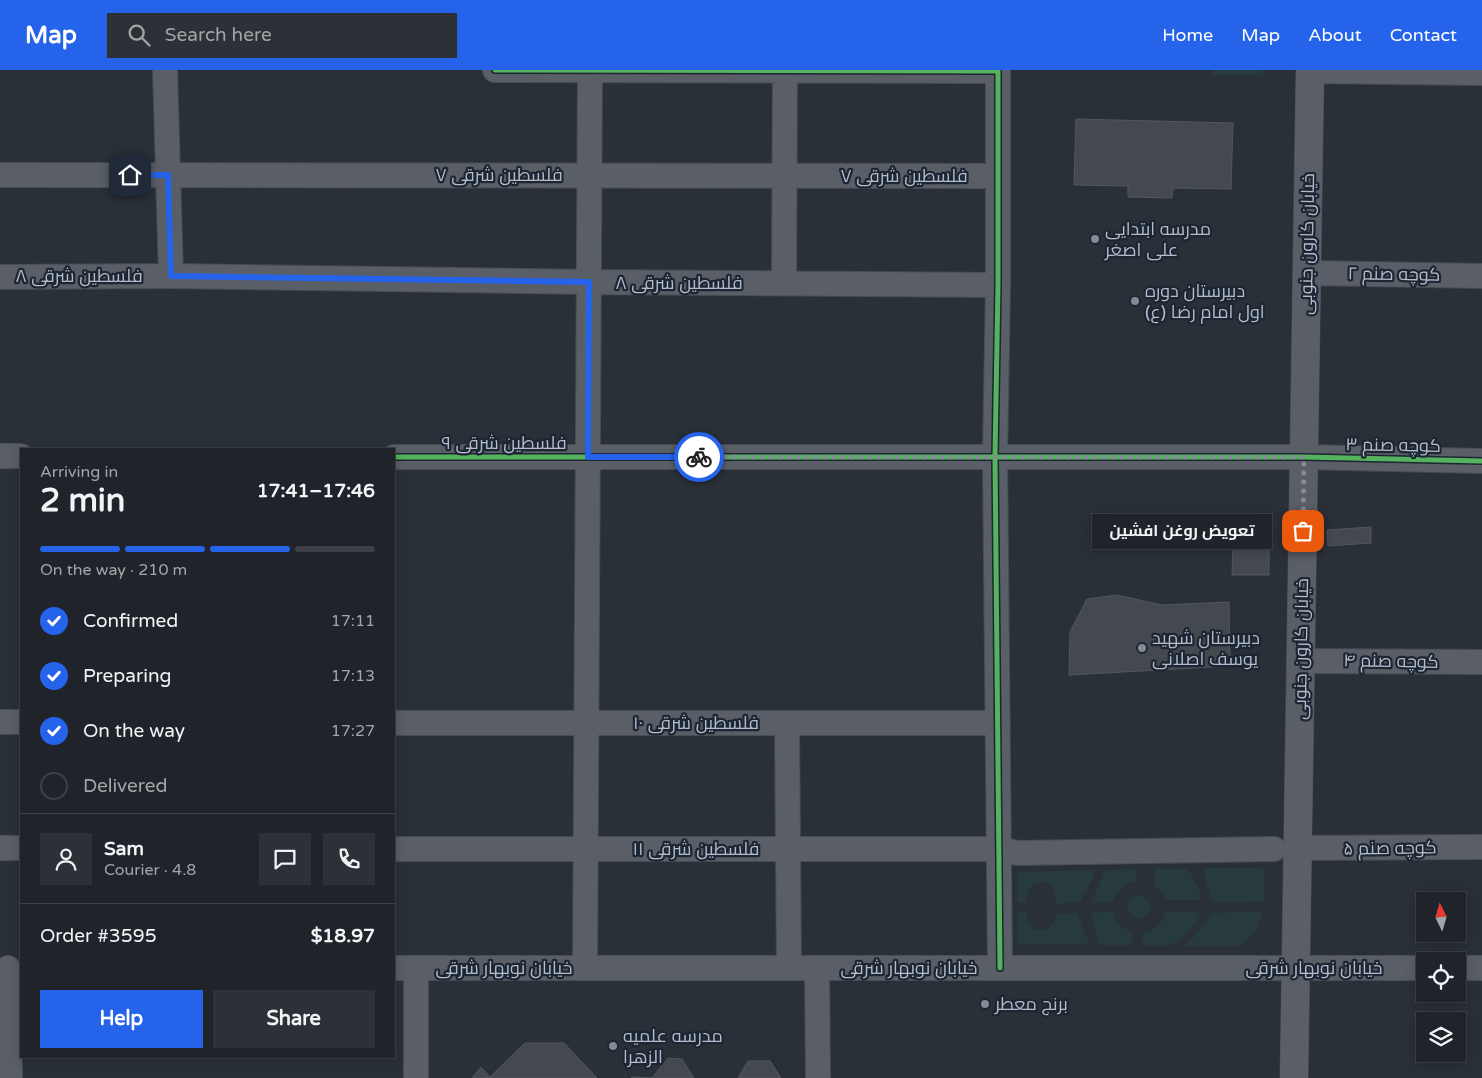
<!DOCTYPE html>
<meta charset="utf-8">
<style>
:root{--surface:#20242a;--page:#2d3036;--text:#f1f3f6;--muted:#a2a4a8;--line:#3d4147;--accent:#2563eb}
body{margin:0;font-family:"Varela Round",Cairo,sans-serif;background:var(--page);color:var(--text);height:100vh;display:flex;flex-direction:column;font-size:19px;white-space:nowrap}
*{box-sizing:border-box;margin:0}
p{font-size:16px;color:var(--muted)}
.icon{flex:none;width:28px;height:28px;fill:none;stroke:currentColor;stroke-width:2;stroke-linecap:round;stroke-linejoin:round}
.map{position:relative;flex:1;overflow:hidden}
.drawer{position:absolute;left:20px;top:378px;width:375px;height:610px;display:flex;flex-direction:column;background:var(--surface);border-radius:0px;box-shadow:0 2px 12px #0003,0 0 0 1px var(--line)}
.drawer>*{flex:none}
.needle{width:32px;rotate:355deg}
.fabs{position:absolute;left:1416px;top:822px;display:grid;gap:10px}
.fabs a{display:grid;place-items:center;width:50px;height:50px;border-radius:0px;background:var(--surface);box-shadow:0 2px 12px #0003,0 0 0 1px var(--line);font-size:25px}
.pin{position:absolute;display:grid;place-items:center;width:42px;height:42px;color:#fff;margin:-21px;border-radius:10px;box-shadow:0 2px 8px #0006}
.courier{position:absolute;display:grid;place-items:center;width:50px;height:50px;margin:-25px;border:4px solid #2563eb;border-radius:50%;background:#fff;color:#222;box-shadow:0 1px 6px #0007}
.bubble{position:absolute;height:35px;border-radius:0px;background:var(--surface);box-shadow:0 2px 12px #0003,0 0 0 1px var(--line);font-size:16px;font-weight:700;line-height:35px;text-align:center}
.headline em{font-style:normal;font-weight:700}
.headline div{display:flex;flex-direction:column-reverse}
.headline{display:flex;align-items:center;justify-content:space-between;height:85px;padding:0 20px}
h1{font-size:32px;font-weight:700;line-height:38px}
.bar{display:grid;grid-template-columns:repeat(4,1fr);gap:8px 5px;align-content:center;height:60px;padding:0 20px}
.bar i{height:6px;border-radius:4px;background:var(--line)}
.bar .selected{background:var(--accent)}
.bar p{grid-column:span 4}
.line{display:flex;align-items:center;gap:12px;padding:0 20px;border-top:1px solid var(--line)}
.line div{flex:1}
.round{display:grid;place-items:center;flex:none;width:52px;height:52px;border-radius:0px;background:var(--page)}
ol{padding:0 20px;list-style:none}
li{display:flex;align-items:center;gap:15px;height:55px}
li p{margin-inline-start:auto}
li .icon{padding:5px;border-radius:50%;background:var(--accent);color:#fff;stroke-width:4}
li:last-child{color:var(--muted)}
li i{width:28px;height:28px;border:2px solid var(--line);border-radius:50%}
.action{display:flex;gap:10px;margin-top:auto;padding:10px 20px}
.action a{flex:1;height:58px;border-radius:0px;background:var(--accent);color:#fff;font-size:20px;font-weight:700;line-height:58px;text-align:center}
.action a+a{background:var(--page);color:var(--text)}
header{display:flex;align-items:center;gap:30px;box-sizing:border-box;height:70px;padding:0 25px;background:var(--accent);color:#fff}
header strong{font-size:24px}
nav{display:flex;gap:28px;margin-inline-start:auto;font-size:18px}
.search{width:350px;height:45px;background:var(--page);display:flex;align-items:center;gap:12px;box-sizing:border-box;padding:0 18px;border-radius:0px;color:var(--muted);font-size:19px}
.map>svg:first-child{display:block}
.green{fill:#273a3e}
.building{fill:#444950;stroke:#52575f}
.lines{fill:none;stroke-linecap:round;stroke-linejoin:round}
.minor-casing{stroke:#484c53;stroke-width:26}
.tertiary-casing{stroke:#484c53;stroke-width:29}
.minor{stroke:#5a5e66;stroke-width:24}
.tertiary{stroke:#5a5e66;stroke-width:28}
.cycleway-casing{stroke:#1d2633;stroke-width:8}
.cycleway{stroke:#56b35d;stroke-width:5}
.done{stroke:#848b96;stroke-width:5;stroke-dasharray:0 9}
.route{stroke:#2563eb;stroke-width:6}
.poi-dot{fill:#848b96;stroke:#1d2633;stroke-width:2}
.labels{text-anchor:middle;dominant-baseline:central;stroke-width:4.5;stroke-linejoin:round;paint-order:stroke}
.street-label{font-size:18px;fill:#b4bcc9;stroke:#1d2633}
.poi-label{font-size:18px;fill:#b4bcc9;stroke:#1d2633;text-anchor:start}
</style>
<header>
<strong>Map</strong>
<div class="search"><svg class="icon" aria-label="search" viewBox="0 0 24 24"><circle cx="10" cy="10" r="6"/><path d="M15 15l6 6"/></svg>Search here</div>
<nav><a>Home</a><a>Map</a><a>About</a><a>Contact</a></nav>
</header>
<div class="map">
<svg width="1482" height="1008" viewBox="0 0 1482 1008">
<rect width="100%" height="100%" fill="#2a3038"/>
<path class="green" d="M1213 0H1263V5H1210Z
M1206 798H1263L1265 814 1264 831 1212 832 1204 807Z
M1135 799 1137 811C1124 814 1118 819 1113 831L1091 833 1105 800Z
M1154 799H1188L1199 819 1201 830H1165L1164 826 1155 816Z
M1094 800 1093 808 1080 832 1056 834C1055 823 1054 817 1044 812 1030 813 1028 820 1026 833L1018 832V802Z
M1128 837a11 11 0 1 1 22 0a11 11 0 1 1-22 0Z
M1262 841C1260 855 1252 869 1240 876H1182L1194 867 1213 843Z
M1018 842H1027C1027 845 1027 848 1028 851 1033 867 1054 864 1056 844L1078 843 1082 857 1090 875 1018 874Z
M1113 842 1118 854 1131 862 1132 875H1100L1096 865 1091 843Z
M1166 842H1202C1197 853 1181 873 1168 875 1161 877 1151 875 1143 875V863C1155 860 1162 854 1166 842Z"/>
<path class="building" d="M1076 49 1233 53 1231 119 1173 118 1172 128 1128 127V116L1074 115Z
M1371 457V473L1328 476 1327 460Z
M1269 472V505H1232L1233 473Z
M1117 525 1162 535 1229 532 1230 596 1069 605 1070 562 1087 529Z
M525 973H564L597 1008H472L481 997 490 1007Z
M668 988 682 989 694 1008H631L633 1007 652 1008Z
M748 991H770L781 1008H738Z"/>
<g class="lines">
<g class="minor-casing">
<path id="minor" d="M165 0 171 206
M495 0 998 1V215L995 387 1000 898
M1310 1 1482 3
M0 105 998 106
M1307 203 1482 206
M0 207 171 206 589 212 998 215
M784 213 785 0
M0 386H21
M394 387H1304L1482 391
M1301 591 1482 592
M0 652H21
M394 653H998
M787 653 789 898
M0 778H21
M1298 778 1482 777
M394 779H999L1018 783 1274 779
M8 898 10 1008
M394 898H1425
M416 898V1008
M585 898 590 0
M817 898 818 1008
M1458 898H1482"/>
</g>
<g class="tertiary-casing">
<path id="tertiary" d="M1294 1008 1310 0"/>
</g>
<use href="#minor" class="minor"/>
<use href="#tertiary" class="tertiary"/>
<g class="cycleway-casing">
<path id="cycleway" d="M495 0 998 1V215L995 387 1000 898
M394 387H1304L1482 391"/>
</g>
<use href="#cycleway" class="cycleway"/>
</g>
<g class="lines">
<path class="done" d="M699 387H1304L1303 461"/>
<path class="route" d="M130 105H168L171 206 589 212 588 387H699"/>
</g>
<g class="poi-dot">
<circle cx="1095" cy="169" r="5"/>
<circle cx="1135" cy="231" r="5"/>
<circle cx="1142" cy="578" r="5"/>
<circle cx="985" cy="934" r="5"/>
<circle cx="613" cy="976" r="5"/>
</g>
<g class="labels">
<g class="street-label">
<text x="499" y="105">فلسطین شرقی ۷</text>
<text x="904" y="106">فلسطین شرقی ۷</text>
<text transform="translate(1307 174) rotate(-89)">خیابان کارون جنوبی</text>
<text transform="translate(1394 204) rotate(1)">کوچه صنم ۲</text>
<text x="79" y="206">فلسطین شرقی ۸</text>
<text x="679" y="213">فلسطین شرقی ۸</text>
<text x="504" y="373">فلسطین شرقی ۹</text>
<text transform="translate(1393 375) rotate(1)">کوچه صنم ۳</text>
<text transform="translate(1301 579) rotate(-89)">خیابان کارون جنوبی</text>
<text transform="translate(1391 591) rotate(1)">کوچه صنم ۴</text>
<text x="696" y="653">فلسطین شرقی ۱۰</text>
<text transform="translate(1390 778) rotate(-1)">کوچه صنم ۵</text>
<text x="696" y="779">فلسطین شرقی ۱۱</text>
<text x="504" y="898">خیابان نوبهار شرقی</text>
<text x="909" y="898">خیابان نوبهار شرقی</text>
<text x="1314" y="898">خیابان نوبهار شرقی</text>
</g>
<g class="poi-label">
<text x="1105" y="159">مدرسه ابتدایی<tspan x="1105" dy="21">علی اصغر</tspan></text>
<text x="1145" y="221">دبیرستان دوره<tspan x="1145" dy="21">اول امام رضا (ع)</tspan></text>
<text x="1152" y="568">دبیرستان شهید<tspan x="1152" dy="21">یوسف اصلانی</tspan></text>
<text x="995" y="934">برنج معطر</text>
<text x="623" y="966">مدرسه علمیه<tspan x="623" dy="21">الزهرا</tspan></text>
</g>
</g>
</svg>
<div class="fabs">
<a><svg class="needle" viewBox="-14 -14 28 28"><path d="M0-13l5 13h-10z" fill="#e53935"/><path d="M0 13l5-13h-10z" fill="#a2a4a8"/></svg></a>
<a><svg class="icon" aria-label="locate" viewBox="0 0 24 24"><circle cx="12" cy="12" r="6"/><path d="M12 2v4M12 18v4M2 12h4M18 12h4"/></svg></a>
<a><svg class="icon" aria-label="layers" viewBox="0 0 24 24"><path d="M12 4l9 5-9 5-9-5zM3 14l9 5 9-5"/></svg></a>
</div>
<div class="pin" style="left:1303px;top:461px;background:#ea580c"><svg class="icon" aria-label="bag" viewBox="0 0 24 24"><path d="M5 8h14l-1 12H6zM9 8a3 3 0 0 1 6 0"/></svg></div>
<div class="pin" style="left:130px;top:105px;background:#1f2937"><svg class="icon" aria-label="home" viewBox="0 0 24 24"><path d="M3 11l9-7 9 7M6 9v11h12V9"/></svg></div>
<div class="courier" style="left:699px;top:387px"><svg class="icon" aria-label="bike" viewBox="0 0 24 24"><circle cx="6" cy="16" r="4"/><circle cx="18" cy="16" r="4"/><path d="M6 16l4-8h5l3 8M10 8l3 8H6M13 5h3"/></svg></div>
<div class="bubble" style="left:1092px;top:444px;width:180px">تعویض روغن افشین</div>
<section class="drawer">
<div class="headline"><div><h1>2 min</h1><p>Arriving in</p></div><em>17:41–17:46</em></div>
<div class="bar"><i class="selected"></i><i class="selected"></i><i class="selected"></i><i></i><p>On the way · 210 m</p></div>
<ol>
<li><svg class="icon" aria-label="check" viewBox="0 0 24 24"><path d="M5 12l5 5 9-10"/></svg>Confirmed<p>17:11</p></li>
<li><svg class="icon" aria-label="check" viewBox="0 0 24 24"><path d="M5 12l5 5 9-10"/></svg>Preparing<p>17:13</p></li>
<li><svg class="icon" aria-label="check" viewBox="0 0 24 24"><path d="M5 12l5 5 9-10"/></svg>On the way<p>17:27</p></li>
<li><i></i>Delivered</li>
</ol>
<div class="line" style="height:90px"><a class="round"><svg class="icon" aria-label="person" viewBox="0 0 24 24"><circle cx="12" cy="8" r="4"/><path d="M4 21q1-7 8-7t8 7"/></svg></a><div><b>Sam</b><p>Courier · 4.8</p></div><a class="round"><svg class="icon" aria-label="chat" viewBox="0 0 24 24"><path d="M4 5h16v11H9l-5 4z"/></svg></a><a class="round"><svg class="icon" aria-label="phone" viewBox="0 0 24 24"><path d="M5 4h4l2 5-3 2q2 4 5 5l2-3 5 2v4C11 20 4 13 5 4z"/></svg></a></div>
<div class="line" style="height:65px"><div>Order #3595</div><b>$18.97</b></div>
<div class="action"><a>Help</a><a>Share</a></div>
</section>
</div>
